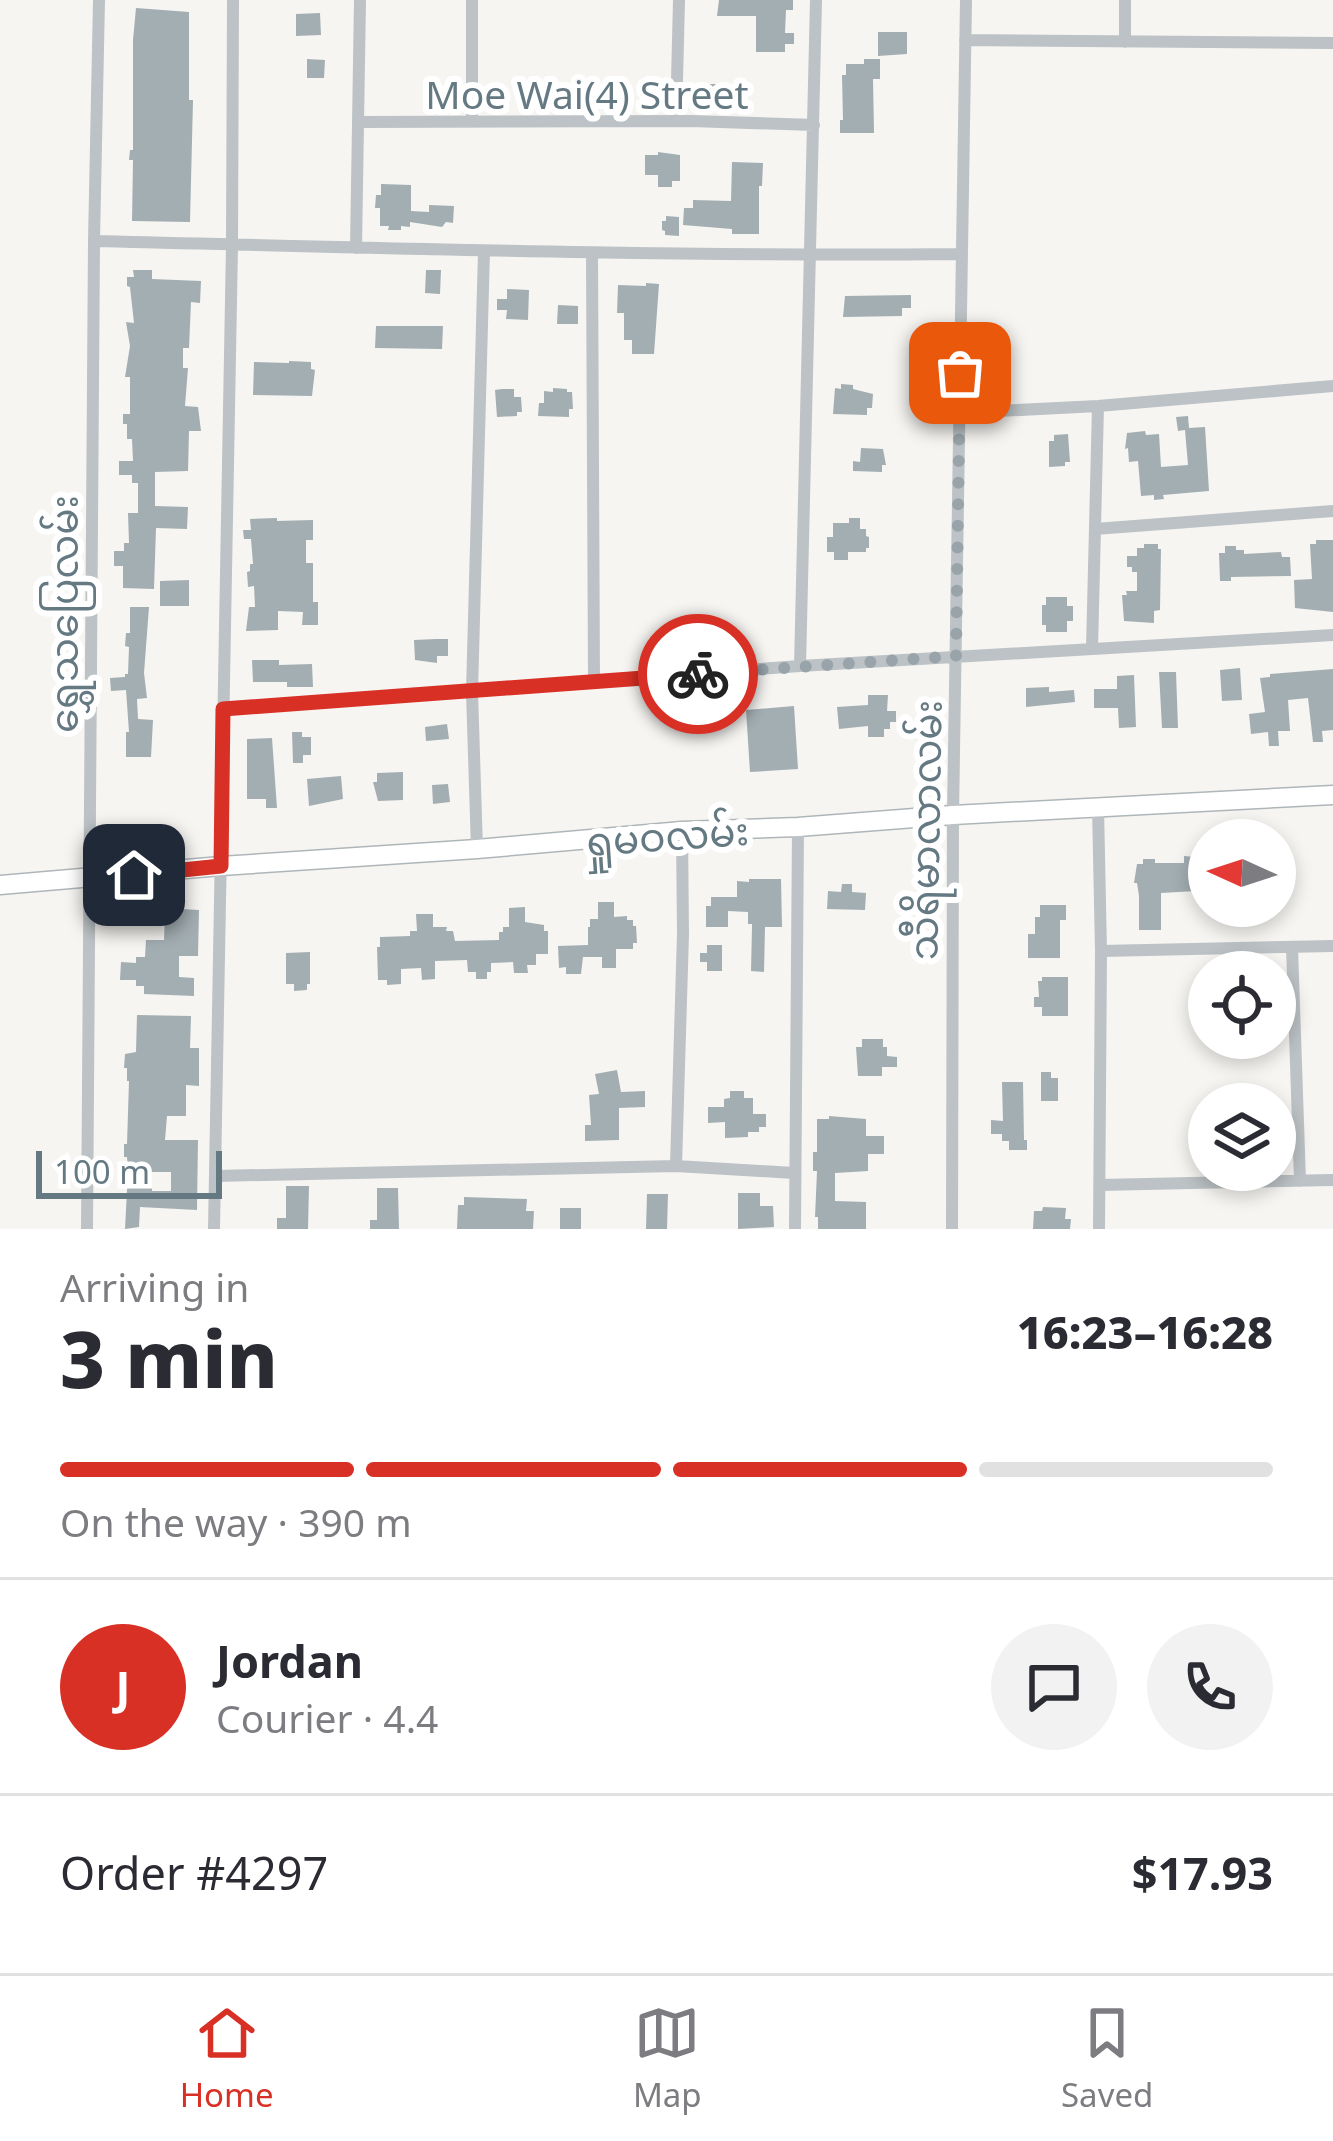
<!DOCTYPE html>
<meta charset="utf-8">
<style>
:root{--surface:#fff;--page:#f2f2f3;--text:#2b2b33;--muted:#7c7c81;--line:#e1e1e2;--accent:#d93025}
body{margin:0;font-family:"Noto Sans","Noto Sans Myanmar",sans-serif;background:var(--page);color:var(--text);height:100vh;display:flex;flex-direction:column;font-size:45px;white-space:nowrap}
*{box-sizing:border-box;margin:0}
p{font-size:39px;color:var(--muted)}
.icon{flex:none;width:66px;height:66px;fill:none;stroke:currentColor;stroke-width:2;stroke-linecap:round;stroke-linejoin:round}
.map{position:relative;height:1229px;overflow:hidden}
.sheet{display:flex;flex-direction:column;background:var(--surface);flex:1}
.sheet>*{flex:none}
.needle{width:78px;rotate:273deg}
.tools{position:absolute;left:1188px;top:819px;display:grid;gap:24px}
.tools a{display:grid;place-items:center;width:108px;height:108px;border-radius:50%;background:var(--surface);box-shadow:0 6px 18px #0003;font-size:60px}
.scale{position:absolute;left:36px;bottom:30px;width:186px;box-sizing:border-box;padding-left:12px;border:6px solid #657983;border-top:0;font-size:33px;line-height:42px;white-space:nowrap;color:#657983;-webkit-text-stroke:9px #fff;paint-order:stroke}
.pin{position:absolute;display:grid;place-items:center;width:102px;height:102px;color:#fff;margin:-51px;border-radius:24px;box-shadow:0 6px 18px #0006}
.courier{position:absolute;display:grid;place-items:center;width:120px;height:120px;margin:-60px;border:9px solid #d93025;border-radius:50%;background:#fff;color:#222;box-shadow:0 3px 15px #0007}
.overview em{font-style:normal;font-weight:800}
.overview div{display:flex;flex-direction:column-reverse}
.overview{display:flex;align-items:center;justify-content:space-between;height:204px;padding:0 60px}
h1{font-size:78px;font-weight:800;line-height:90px}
.bar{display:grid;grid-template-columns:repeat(4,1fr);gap:18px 12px;align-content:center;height:144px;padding:0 60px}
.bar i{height:15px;border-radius:9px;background:var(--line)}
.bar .selected{background:var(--accent)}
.bar p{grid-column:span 4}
.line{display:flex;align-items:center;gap:30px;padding:0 60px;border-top:3px solid var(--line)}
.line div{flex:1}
.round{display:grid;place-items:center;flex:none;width:126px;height:126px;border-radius:63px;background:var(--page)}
.tab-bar{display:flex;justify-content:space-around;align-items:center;height:168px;border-top:3px solid var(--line);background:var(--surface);font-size:33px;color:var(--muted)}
.tab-bar a{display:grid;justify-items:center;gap:6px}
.tab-bar .selected{color:var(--accent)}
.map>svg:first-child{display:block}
.building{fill:#a3aeb2;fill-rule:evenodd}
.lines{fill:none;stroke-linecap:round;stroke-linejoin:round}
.secondary-casing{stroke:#afb6b9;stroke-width:21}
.street{stroke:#bcc2c5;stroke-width:12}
.secondary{stroke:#fff;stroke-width:18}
.done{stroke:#98a4aa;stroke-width:12;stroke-dasharray:0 21.6}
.route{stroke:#d93025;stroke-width:15}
.labels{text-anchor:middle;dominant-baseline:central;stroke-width:12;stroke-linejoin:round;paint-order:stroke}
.street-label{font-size:39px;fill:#657983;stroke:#fff}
</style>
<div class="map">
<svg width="1333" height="1229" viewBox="0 0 1333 1229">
<rect width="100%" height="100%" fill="#f6f5f2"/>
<path class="building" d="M719 0H793V10H786L785 33H794V44H785V52H756V16H717Z
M136 8 189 12V100H193L190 222 132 221 133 160H129L130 150H133V40Z
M320 13 321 35 296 36V14Z
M878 32H907V54L878 56Z
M307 59 325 60 324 78H307Z
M864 59H880V79H873L874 133H840V120H843L842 75H846V64H864Z
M708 84H743V112L708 111Z
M658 152 680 155V181H672V187H658V175H645V155H658Z
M732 162 763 163 762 186H759V234H732V229L683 225 684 208H693V200L731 201Z
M381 184 411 185V211L429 212V205L454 206 453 223 446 222 442 227 410 222V227L401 226V230H388L389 226H380V208H375L376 195H381Z
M666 216 679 217V236L665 235V231L662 230V221H666Z
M133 270H152V279L201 281 200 303 191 302 189 348H183V368H188L185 406 198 407 201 431H189L188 471 155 472V506L188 507 187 529 156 528 154 589 123 588V566H114V551H124V543H129L128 513H138V483H132V475H119V461H133L132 439H127V424H123V414H130V377H125L130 346 126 322 134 323 130 287 127 286V277H134Z
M426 270H441L440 294 425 293Z
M646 283 659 284 654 354H632V340H624V313H617L618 285 646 286Z
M507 289 529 290 528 320 506 319 507 310H497V299H507Z
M911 295V308H902V316L843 317 845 296Z
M558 305 578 306V324H557Z
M376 326H443L442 349 375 348Z
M289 361 311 362V369L315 370 312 396 253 395 254 362 289 363Z
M841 384 853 385V389L873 394 872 408H867V415L833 414 835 388 841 389Z
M553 388 567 389V392H572L573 409H569V417L538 416 539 403H544V391L553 392Z
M502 389H514V397H521L522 412H517V416L497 417 495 390Z
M1188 416 1189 428 1205 427 1209 491 1163 495 1164 499 1154 500V495L1141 496 1138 461 1129 462 1128 448 1125 449 1127 433 1145 431 1146 435 1159 434 1161 467 1188 465 1185 430 1178 431 1176 417Z
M1068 434 1070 462H1065V466L1049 467V441H1054V435Z
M861 448 883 449 886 465H882V472L853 471V461L860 462Z
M277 518V521L313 520V540H306V563H313V602H318V625H302L303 612 278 611V630L246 631 249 607H255L254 586 248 587 247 572 250 571V564H253L251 539H244L243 530H251L250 519Z
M849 518H860V529H866V536L869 537V548H866V552H848V560H834V552H827V537H833V523H849Z
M1316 540H1333V612L1295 608 1294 580 1312 579 1310 544H1316Z
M1144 544H1158V549H1161L1160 610 1154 611V623L1124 621 1122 595H1127L1126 591H1137V572H1132V567H1127V556H1137V548H1144Z
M1225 546H1236V550H1244V554L1281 552 1282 557H1290L1291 576 1231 577V581H1220L1219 553H1225Z
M189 580V606H160V581Z
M1046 597H1067V606H1073V621H1067V632H1046V625H1042V605H1046Z
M130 607H149L144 673 147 698 137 699 138 719 153 720 151 757H126V732H129L126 690 111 691 110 678 125 677V674H128L129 647 125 646 126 633H130Z
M436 639H448V656H437V663L415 660 414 640Z
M252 660H279V665L312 664 313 687H287V682H253Z
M1240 668 1242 700 1222 701 1220 670Z
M1333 669V730L1322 731 1323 742H1313L1308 698 1288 700 1290 731H1278L1279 746H1269L1268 732 1251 734 1249 714 1265 712 1260 678 1270 677V674Z
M1159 672H1176L1178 728H1162Z
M1134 675 1136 727 1119 728 1118 708H1094V689H1117V676Z
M1049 687V692L1074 690 1075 702 1026 707V688Z
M868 695H888L887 711H896V722H890V729H884V737H868V726L839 729 837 707 868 705Z
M794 706 798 769 750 772 746 710Z
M447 724 449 739 426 741 425 727Z
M292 732H302V737H311V755H303V763H293Z
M272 738 277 808H266V799H247V739Z
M403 772V800L378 801 373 782H377V773Z
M341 776 343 799 309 806 307 779Z
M448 784 450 802 433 804 432 785Z
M1184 856 1196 857V891L1161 893V930H1139V896L1137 883H1134L1137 864H1143V859H1155V863H1184Z
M749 879H781L782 927H765L764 972 751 971 752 927V924H748V912L728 911V927H706V906H711V897H737V881L749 882Z
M842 884H852V892L866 893 865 910 827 909 828 891 841 892Z
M598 902H614V917L627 916V920H633V926H636L637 943H633V949H616V968H602V957H583L581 974H566V967L559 968 558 946 588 945V927H590V919H598Z
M1040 905H1066V920H1060V958H1028V934H1035V917H1040Z
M525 907V922L544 925V931H548V954H536V965H527L528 973H514L513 962 491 963V972H487V979H476V972H468L467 960 435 961V979L422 980 421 968 401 969V984L387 985V980H378L377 947H380V937L410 936V931H417L416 914H433V927H447L446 931H453L455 941 499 940V932H503V927H509V908Z
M182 909 199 910 198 956H179V977L194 978V996L144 994V986H136V980H120L121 962 136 963V957H145L146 940H164L165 914H182Z
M707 945H722V971H707V962H700V953H707Z
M310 952V984H307V990L294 991V984H286V953Z
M1042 977H1068V1016H1042V1007H1034V997H1039L1038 981H1042Z
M137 1015 191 1016 190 1048H199V1086L186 1085V1116H167L165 1140H198L197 1210 140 1207 139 1227 125 1229 128 1171 127 1157H124V1144H127L129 1081H127V1068H124L125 1054 136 1052ZM152 1172H171V1191H152Z
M862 1039H883V1047H887V1056L897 1057V1067H882V1076H858L856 1047H862Z
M617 1070 621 1092 645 1091V1107L619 1108V1140L585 1141V1125H591L589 1095 599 1094 595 1074Z
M1041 1072H1051V1078H1058V1101H1041Z
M1002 1082H1023L1024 1140H1027V1150H1009V1141H1002V1134H991V1120L1003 1121Z
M730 1091H744V1098H753V1114H766V1127H759V1132H748V1137L725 1138V1122L708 1123V1107H724V1099L730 1098Z
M829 1116 866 1119V1136H884V1154H868V1171L835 1173V1201L866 1202V1229H818V1217H815L817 1171H813V1152H817V1119H829Z
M286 1186H309L308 1229H277V1218H286Z
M377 1188H398L399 1229H370V1220H377Z
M738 1193H760V1206H773L774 1227 738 1229Z
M647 1194H668L667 1229H646Z
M464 1197 527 1199 526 1211H534L533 1229H457L458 1205H464Z
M1043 1207 1066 1208 1065 1219H1071L1070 1229H1033L1034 1211H1042Z
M560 1208H581V1229H560Z"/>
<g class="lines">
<g class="secondary-casing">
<path id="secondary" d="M0 885 221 866 477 849 682 831 798 827 953 815 1333 795"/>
</g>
<path class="street" d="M1125 0V42
M965 40 1333 43
M676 121 679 0
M359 122 691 121 814 125
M472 122V0
M94 241C384 248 673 257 962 254
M356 248 360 0
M592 253 594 682
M959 413 1098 406 1333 386
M1095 529 1333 511
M1092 649 1098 406
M800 666 816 0
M223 709 800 666 1333 635
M1098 807 1101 951 1099 1229
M682 831 683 934 676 1166 794 1173
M477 849 472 692 484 251
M1292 947 1300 1181
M1101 951 1333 946
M215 1176 676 1166
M1100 1185 1333 1180
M87 1229 94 241 99 0
M214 1229 232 245 233 0
M795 1229 798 827
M952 1229 953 815 966 0"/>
<use href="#secondary" class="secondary"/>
</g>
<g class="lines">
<path class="done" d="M698 674 956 656 960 373"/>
<path class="route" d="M134 875 221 866 223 709 698 674"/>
</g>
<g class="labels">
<g class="street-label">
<text x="587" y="93">Moe Wai(4) Street</text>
<text transform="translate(62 614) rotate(-90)">ရွှေသပြေလမ်း</text>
<text transform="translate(924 830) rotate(-89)">သီရိမာလာလမ်း</text>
<text transform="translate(666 835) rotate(-4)">ရှုမဝလမ်း</text>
</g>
</g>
</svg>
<div class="tools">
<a><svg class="needle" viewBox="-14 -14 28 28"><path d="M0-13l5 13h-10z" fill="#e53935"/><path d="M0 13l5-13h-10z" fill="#7c7c81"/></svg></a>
<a><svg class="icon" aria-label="locate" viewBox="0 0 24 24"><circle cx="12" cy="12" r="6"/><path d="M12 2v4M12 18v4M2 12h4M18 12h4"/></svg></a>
<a><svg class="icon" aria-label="layers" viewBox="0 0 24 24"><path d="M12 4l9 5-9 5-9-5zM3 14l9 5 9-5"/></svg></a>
</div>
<div class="scale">100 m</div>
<div class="pin" style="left:960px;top:373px;background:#ea580c"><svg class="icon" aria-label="bag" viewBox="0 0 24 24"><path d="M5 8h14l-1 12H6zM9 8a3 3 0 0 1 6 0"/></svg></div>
<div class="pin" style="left:134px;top:875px;background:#1f2937"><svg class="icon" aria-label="home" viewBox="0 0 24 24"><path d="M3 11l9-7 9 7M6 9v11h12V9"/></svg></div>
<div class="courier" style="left:698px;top:674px"><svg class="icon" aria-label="bike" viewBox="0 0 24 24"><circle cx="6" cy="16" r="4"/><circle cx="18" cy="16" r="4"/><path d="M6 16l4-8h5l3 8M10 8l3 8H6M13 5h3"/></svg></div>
</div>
<section class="sheet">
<div class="overview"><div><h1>3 min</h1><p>Arriving in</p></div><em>16:23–16:28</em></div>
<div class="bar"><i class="selected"></i><i class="selected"></i><i class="selected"></i><i></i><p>On the way · 390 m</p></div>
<div class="line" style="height:216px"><b class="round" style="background:var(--accent);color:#fff">J</b><div><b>Jordan</b><p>Courier · 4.4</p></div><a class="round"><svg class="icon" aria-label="chat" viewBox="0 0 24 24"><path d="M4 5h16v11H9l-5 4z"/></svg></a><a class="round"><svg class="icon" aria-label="phone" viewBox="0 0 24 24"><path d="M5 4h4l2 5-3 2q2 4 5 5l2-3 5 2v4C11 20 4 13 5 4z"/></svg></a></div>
<div class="line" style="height:156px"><div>Order #4297</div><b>$17.93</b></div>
</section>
<nav class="tab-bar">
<a class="selected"><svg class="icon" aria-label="home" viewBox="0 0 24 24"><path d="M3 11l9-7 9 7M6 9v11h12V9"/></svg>Home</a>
<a><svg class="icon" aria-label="map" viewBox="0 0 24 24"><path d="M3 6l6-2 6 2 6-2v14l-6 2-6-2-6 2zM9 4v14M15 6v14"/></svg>Map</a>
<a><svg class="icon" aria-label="saved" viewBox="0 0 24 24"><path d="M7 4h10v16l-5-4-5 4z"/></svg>Saved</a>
</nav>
